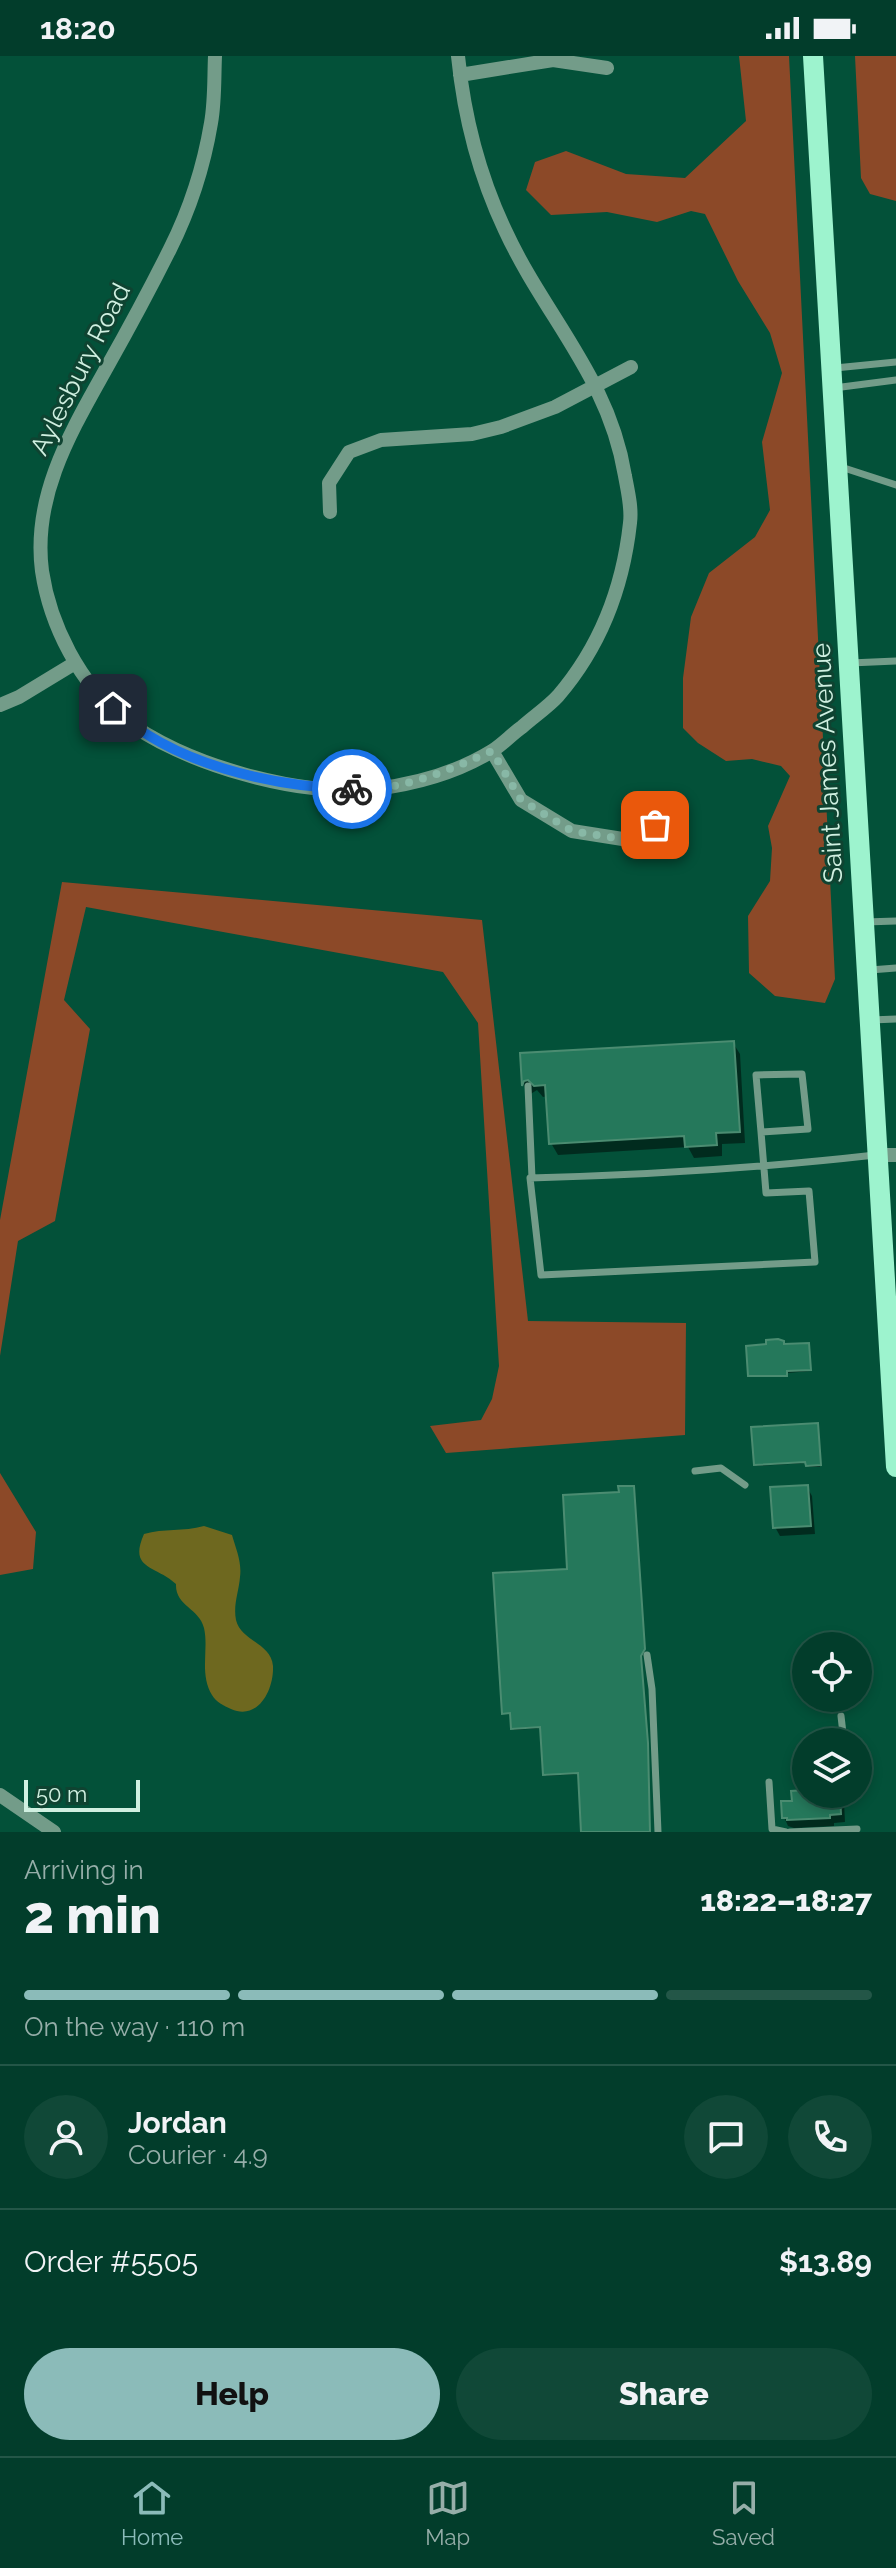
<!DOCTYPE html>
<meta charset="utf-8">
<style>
:root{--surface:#023d2b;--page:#104837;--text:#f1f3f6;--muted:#96aea9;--line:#235647;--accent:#8bbbb9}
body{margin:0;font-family:Raleway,sans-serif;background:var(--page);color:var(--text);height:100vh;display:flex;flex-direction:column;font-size:30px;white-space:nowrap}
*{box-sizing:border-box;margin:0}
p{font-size:26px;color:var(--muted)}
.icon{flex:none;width:44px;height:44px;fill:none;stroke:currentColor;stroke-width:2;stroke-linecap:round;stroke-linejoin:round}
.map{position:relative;height:1776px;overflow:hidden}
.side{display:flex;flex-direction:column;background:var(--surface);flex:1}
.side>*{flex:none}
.buttons{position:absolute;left:792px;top:1576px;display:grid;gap:16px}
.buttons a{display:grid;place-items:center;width:80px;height:80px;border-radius:50%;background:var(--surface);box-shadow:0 4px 12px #0003,0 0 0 2px var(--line);font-size:40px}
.scale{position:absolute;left:24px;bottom:20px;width:116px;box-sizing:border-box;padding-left:8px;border:4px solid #d0f0e1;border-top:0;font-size:22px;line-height:28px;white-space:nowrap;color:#d0f0e1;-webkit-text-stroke:6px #0f4331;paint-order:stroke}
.pin{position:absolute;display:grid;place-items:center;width:68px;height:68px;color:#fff;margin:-34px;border-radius:16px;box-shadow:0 4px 12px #0006}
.courier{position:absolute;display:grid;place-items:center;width:80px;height:80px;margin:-40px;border:6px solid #1a73e8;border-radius:50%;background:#fff;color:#222;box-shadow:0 2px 10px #0007}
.overview em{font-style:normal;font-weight:800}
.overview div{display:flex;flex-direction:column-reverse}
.overview{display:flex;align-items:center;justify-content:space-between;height:136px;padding:0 24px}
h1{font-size:52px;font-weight:800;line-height:60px}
.bar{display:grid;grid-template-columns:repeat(4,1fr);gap:12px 8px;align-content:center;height:96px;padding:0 24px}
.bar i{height:10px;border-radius:6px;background:var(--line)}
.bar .on{background:var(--accent)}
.bar p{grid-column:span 4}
.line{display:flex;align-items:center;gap:20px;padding:0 24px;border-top:2px solid var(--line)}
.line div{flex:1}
.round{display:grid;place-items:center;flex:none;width:84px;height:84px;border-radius:42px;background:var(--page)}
.cta{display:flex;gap:16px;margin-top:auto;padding:16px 24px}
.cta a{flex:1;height:92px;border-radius:48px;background:var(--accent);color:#111;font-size:32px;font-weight:800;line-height:92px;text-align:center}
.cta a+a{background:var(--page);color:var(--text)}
.status{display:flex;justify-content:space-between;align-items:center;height:56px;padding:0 40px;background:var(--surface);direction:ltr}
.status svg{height:22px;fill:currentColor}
.tabs{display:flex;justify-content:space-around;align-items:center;height:112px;border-top:2px solid var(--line);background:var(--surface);font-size:22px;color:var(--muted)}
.tabs a{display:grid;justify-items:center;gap:4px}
.tabs .on{color:var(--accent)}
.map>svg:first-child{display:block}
.green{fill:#8c4928}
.water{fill:#6e681f}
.shadow{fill:#0007}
.building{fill:#25785b;stroke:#4b8c71;stroke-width:2}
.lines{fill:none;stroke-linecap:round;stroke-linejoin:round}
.lane{stroke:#739c89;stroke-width:7}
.street{stroke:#739c89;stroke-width:14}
.primary{stroke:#9df3ce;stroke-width:20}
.done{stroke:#88b8a6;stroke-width:8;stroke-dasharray:0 14.4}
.route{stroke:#1a73e8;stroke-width:10}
.labels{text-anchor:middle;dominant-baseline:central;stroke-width:6;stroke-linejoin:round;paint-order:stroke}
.street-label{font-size:26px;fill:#d0f0e1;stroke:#0f4331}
</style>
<div class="status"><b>18:20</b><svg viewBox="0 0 49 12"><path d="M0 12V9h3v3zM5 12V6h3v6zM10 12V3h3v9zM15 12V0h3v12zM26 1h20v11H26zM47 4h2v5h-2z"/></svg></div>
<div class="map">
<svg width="896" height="1776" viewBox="0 0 896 1776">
<rect width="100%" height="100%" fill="#035139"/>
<path class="green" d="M739 0H789L835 923 825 947 775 940 749 917 748 860 770 825 772 792 768 770 790 720 781 710 752 703 726 705 698 687 683 672V622L691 561 709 517 755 481 770 454 762 386 782 317 770 277 738 225 705 158 691 155 657 166 607 156 551 159 526 134 535 106 566 95 626 118 685 122 746 65Z
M855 0H896V145L870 138 861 122Z
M62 826 482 864 528 1265 686 1267 685 1379 446 1397 430 1370 481 1364 492 1343 499 1310 478 967 443 916 86 851 64 944 90 973 55 1165 18 1185 0 1300V1164Z
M0 1417 36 1476 33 1513 0 1519Z"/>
<path class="water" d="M204 1470 232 1479C236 1493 242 1506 240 1521 239 1535 233 1549 236 1564 241 1585 271 1587 273 1610 274 1634 258 1665 231 1653 224 1650 216 1646 212 1639 199 1617 209 1594 204 1572 199 1552 175 1550 176 1528 156 1509 128 1514 144 1478 164 1472 183 1476 204 1470Z"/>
<path class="shadow" d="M733 987 740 998 745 1087 722 1088V1100L694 1102 688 1091 558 1099 551 1087 548 1040 543 1041 537 1034 529 1039 524 1029 522 999Z
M785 1290 809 1291 811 1315 787 1317V1321H751L750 1319Z
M818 1371 820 1411H809L807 1407 757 1410 756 1408Z
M807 1431 812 1440 815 1478 780 1480 775 1471Z
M634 1433 645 1596 640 1603 648 1691 650 1776H583L580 1718 546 1720 542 1672 514 1674 512 1659 504 1657 569 1515 621 1438Z
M806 1736 839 1738 844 1746 845 1766 834 1767V1770L794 1772 788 1770 784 1761Z"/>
<path class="building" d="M734 985 740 1076 716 1077 717 1089 685 1091 684 1080 549 1088 545 1029 534 1030 528 1024 524 1025 522 1030 520 997Z
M778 1283 784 1285V1288L809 1287 811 1314 787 1315V1320H748L746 1290 766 1288V1284Z
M818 1367 821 1409 806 1410 805 1406 754 1409 751 1371Z
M808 1429 811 1470 773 1472 770 1431Z
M618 1430H634L645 1593 641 1600 648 1687 650 1776H581L578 1717 543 1719 540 1671 511 1673 510 1657 502 1658 493 1517 567 1513 563 1439 619 1436Z
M806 1734V1738H840L841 1758 830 1759V1762L787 1764V1762H782L781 1745H792L791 1735Z"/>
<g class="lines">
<path class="lane" d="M835 312 896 306
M834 332 896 324
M841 411 896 429
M850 607 896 605
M865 866 896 865
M870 914 896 912
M871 964 896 963
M528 1030 532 1122
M761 1076 756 1019 802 1018 808 1073 761 1076 766 1137 809 1135 815 1206 541 1219 530 1122C644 1119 761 1112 875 1099
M695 1415 721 1412 745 1429
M647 1599 652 1633 658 1776
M841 1660 844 1686
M769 1726 772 1773 786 1776
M790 1776 857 1773"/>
<path class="street" d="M215 0C214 22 215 45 211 67 204 109 189 155 170 193 150 233 129 272 107 311 72 374 32 439 42 515 50 569 80 628 123 662 180 708 303 742 375 733 415 728 458 716 492 695 503 688 512 678 522 671 533 661 548 651 558 640 600 591 623 531 630 467 632 452 628 436 625 420 609 321 545 261 505 174 479 119 464 60 458 0
M460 19 553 4 607 12
M330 456 329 427 349 396 381 384 472 378 501 371 555 351 631 311
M0 649 19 641 75 607
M492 695 521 744 572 775 629 784 655 769
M877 1099H896
M0 1739 54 1776"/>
<path class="primary" d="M813 0 896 1411"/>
</g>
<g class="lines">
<path class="done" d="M352 733C403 735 446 715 492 695L521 744 572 775 629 784 655 769"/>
<path class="route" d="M113 652C171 708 273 731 352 733"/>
</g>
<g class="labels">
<g class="street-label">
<text transform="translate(80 313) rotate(-63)">Aylesbury Road</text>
<text transform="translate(827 707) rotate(-93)">Saint James Avenue</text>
</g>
</g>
</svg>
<div class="buttons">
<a><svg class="icon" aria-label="locate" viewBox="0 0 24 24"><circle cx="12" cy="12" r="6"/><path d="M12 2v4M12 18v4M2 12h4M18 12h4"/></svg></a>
<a><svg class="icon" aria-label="layers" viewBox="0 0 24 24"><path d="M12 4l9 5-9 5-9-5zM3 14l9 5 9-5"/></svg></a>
</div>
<div class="scale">50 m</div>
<div class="pin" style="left:655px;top:769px;background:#ea580c"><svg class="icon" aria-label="bag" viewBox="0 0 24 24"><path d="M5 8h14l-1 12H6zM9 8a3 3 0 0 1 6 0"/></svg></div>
<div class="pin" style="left:113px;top:652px;background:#1f2937"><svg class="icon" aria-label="home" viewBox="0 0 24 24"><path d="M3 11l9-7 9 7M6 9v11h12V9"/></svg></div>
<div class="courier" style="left:352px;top:733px"><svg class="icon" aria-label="bike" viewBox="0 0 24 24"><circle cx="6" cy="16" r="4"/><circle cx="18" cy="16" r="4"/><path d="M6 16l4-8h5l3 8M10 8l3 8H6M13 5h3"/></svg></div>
</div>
<section class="side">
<div class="overview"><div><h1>2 min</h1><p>Arriving in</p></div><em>18:22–18:27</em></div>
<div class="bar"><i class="on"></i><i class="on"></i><i class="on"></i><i></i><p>On the way · 110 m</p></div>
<div class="line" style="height:144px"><a class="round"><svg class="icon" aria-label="person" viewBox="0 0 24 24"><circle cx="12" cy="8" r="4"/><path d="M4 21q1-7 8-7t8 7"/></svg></a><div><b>Jordan</b><p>Courier · 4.9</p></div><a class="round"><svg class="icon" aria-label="chat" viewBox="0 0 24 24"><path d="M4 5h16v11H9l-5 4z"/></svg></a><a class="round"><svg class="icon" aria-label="phone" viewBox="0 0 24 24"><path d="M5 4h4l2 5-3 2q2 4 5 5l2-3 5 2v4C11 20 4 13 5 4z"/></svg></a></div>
<div class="line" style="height:104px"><div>Order #5505</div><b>$13.89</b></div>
<div class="cta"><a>Help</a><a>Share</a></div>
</section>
<nav class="tabs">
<a class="on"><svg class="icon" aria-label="home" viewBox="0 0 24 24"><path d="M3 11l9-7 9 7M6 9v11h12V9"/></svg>Home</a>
<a><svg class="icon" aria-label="map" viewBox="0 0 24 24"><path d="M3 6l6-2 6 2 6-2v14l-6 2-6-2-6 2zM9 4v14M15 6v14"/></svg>Map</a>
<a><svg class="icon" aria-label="saved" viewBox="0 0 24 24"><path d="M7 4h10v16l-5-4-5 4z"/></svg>Saved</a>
</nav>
